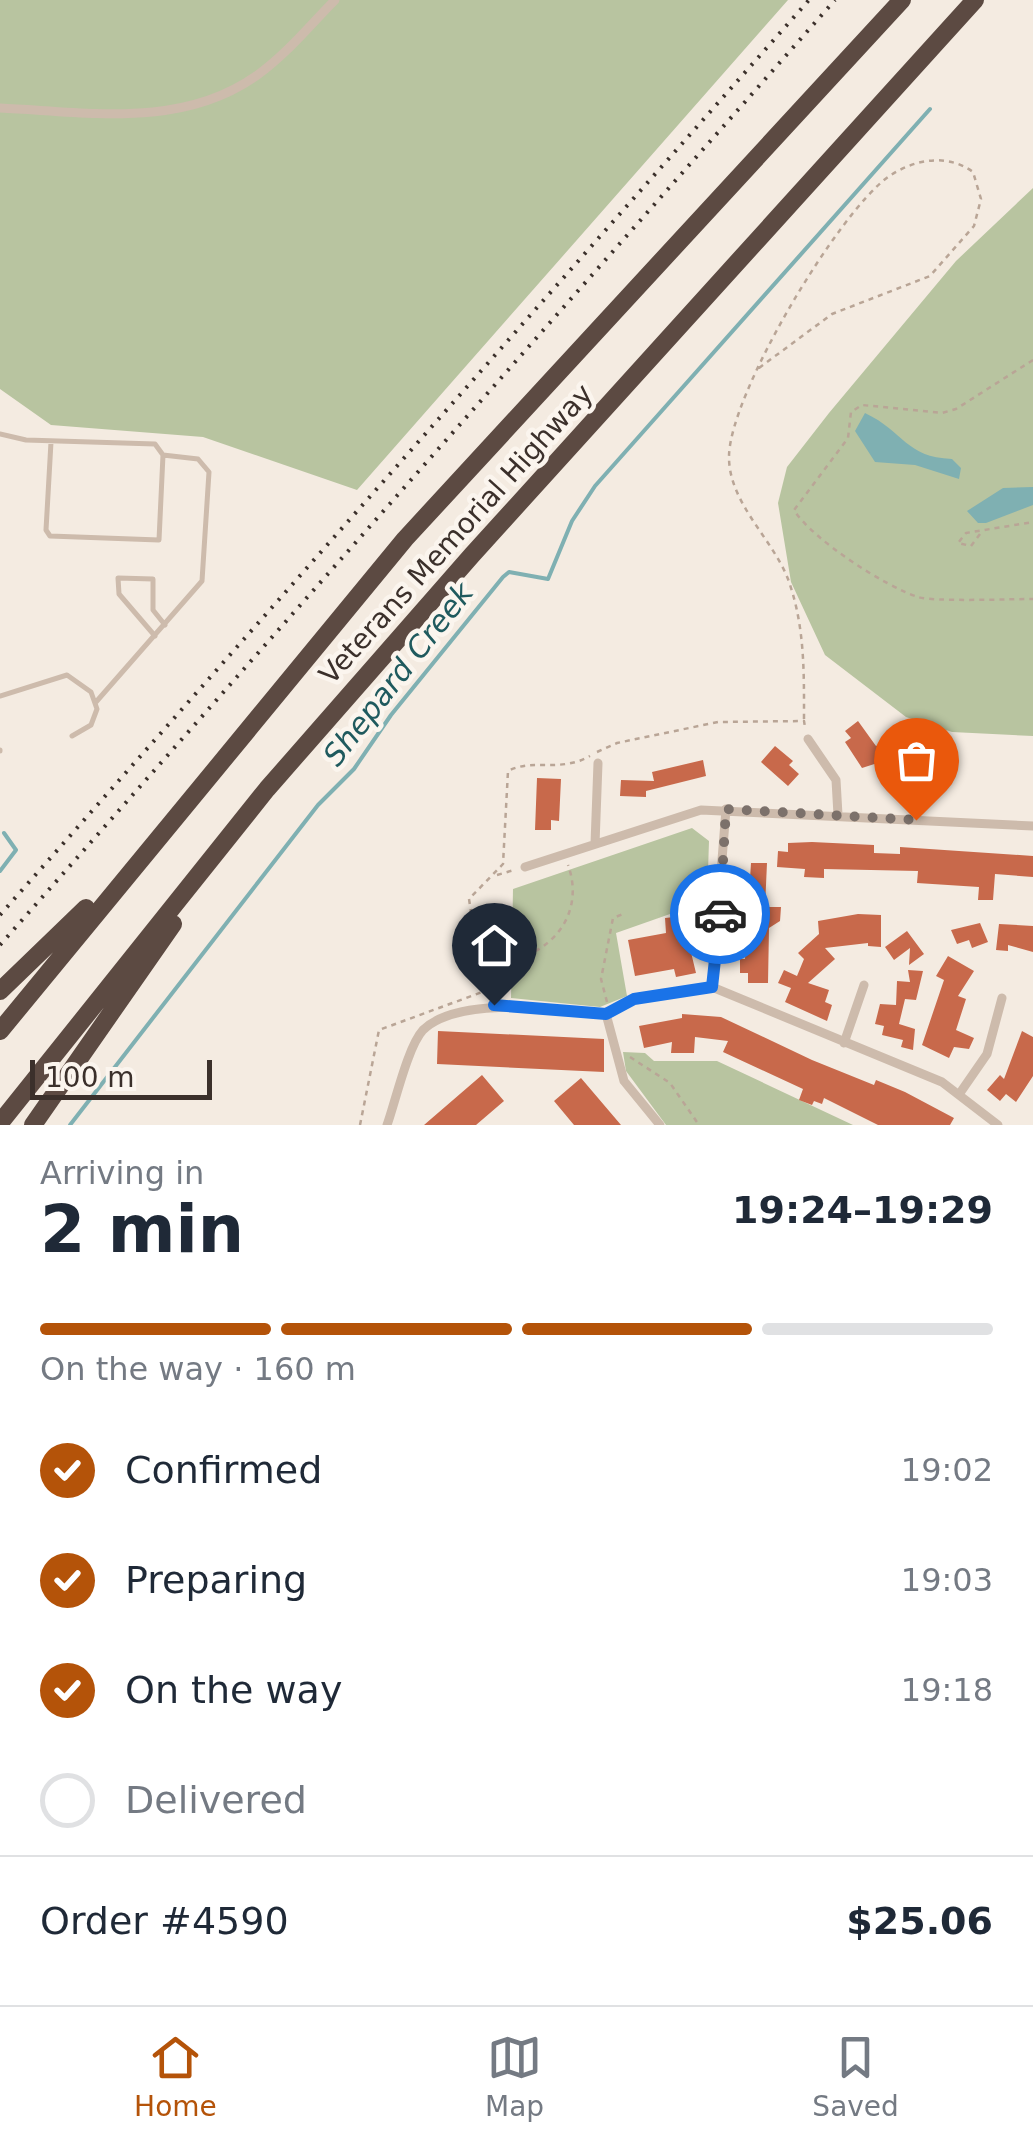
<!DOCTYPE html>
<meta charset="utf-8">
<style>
:root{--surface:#fff;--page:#f6f6f7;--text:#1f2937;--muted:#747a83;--line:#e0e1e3;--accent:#b45309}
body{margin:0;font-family:"DejaVu Sans",sans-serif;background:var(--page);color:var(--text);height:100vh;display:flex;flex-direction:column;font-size:38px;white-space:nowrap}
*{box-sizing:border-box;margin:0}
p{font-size:32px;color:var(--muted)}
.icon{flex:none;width:55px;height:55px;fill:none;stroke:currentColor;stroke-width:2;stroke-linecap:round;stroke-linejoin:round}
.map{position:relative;height:1125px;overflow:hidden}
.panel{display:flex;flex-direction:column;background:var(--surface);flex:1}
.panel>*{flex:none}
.scale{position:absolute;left:30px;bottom:25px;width:182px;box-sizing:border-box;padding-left:10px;border:5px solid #3b302b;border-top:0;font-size:28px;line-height:35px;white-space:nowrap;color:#3b302b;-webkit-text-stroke:8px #fbf5ee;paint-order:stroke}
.pin{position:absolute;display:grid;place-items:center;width:85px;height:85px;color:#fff;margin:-102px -42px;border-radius:50% 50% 50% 0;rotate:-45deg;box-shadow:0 0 10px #0007}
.pin .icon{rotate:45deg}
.courier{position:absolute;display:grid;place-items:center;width:100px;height:100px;margin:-50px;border:8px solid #1a73e8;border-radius:50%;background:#fff;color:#222;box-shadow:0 2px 12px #0007}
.headline em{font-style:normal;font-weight:600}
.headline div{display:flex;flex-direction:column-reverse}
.headline{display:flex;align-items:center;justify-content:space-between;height:170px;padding:0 40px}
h1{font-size:65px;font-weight:600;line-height:75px}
.bar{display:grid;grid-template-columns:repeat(4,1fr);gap:15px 10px;align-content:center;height:120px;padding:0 40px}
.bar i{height:12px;border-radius:8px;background:var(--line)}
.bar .selected{background:var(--accent)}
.bar p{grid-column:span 4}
.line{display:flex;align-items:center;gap:25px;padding:0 40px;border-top:2px solid var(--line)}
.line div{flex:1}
ol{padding:0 40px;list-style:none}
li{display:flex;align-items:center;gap:30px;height:110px}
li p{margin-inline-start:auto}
li .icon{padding:10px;border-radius:50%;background:var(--accent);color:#fff;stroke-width:4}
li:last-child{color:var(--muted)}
li i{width:55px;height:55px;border:5px solid var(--line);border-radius:50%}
.tabs{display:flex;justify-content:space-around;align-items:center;height:140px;border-top:2px solid var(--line);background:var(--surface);font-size:28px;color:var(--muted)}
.tabs a{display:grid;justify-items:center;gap:5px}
.tabs .selected{color:var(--accent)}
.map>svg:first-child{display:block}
.green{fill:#b8c4a0}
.water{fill:#7fb0b2}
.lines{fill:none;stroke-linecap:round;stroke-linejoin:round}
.stream{stroke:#7fb0b2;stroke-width:4}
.building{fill:#c8694b}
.path{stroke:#b9a596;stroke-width:2.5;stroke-dasharray:5 5;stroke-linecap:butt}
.service{stroke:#cdbbac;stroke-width:5}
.minor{stroke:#cdbbac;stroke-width:9}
.motorway{stroke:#5c4a42;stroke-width:18}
.rail{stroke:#3b302b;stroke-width:4;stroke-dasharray:2.5 8;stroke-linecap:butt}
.done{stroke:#7c716b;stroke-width:10;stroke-dasharray:0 18}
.route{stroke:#1a73e8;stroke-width:12}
.labels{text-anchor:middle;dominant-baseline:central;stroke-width:9;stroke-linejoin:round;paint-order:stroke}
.street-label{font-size:28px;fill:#3b302b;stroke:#fbf5ee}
.water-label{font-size:30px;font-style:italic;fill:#1f5a5e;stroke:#fbf5ee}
</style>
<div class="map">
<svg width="1033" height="1125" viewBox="0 0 1033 1125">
<rect width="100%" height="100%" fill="#f4ebe1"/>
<path class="green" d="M0 0H788L357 490 203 437 51 425 0 389Z
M1033 188V736L952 732 906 717 825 655 791 582 778 503 787 467 829 413 956 261Z
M692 828 709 841 707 901 616 933 627 996 600 1007 511 998 513 889Z
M623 1052 645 1053 654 1061H717L853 1125H666L626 1071Z"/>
<path class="water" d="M865 413C905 432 905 457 952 459L961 468 959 479 915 465 875 462 855 431Z
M1033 487V505L986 523H978L967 511 1003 488Z"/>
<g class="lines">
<path class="stream" d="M0 871 16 850 4 833
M70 1125 318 805 354 769 391 715 503 577 509 572 548 579 572 521 595 486 930 109"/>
</g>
<path class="building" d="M858 721 876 746 885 741 893 758 862 768 845 742 851 738 845 731Z
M775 746 793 761 789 765 799 774 788 786 761 762Z
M703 760 706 776 646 791V797L620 796 621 780 654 781 652 772Z
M537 778 561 779 559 821 551 820V830H535Z
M812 842 874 845V853L900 854V847L1033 856V877L995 874 993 900H978L979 887 917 883 918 871 824 869V878L804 877 805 869 777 867 778 851 788 852V843Z
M751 863H767L765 907H781L780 921 769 928 768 983H748V973H740V959H745Z
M858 914 881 915V947L868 946V943L825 948 835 959 808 983 829 990 825 1002 832 1005 827 1021 785 1002 791 988 778 983 784 970 797 976 804 959 798 953 819 934 818 921Z
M684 916V925H694L695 939 688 940 696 973 676 977 674 969 635 976 628 940 666 933 665 918Z
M980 923 988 942 972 948 969 940 957 944 951 930Z
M999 924 1033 926V952L1008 945V951L996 950Z
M907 931 924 954 909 965 910 948 894 960 885 947Z
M948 956 974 971 958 996 966 999 956 1030 974 1038 969 1049 954 1047 949 1058 922 1045 944 980 936 976Z
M908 970 923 971 916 1000 905 999 899 1024 915 1029 913 1050 901 1047 903 1040 882 1035 884 1026 875 1024 880 1004 896 1005 897 981 910 982Z
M682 1014 721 1017 812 1060 874 1085 876 1080 905 1092 954 1118 950 1125H878L824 1098 822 1104 814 1101 812 1105 799 1100 803 1089 723 1052 728 1041 695 1037 694 1053H671L672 1042 644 1048 639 1026 682 1018Z
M438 1031 604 1039V1072L437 1064Z
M1022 1031 1033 1037V1076L1016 1102 1006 1094 1000 1101 987 1090 1000 1075 1004 1079Z
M482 1075 504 1101 476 1125H424Z
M581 1078 621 1125H574L554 1101Z"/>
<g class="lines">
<path class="path" d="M1033 360 956 409 942 413 862 405 851 412 848 438 794 510C812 539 884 586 918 597 933 602 1012 599 1033 599
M759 368 832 314 930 276 974 226 981 199 973 172C947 153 914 159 888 177 838 213 729 395 729 457 729 503 772 538 788 579 805 626 804 672 804 721
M980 534 971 546 958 543 966 533 1033 522
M597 752 617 743 718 722 804 721 805 727
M497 875 514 870
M502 984 494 936 471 912 469 899 503 864 508 771C533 758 560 773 590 756
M607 1002 601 979 613 918 623 914
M630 1057 670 1083 699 1125
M360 1125 379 1030 515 980 523 973 527 955C564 940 582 903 568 865"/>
<path class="service" d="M0 434 26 440 155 444 163 455 159 540 50 536 46 530 51 442
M155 636 119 594 118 578 153 579V610L165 625
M0 696 67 675 91 692 97 709 91 725 72 736
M96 702 202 581 209 472 198 459 163 455
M0 750V751"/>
<path class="minor" d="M0 108C87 112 181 129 256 76 286 55 310 25 335 0
M808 739 836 780 838 815
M595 844 598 763
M525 867 701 810 1033 826
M712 987 726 809
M606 1014 634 999 712 987 942 1082 998 1125
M606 1014 624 1081 660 1125
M844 1043 864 985
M960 1093 987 1054 1002 998
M387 1125C395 1103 408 1046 423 1030 459 995 560 1010 606 1014"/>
<path class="motorway" d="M0 991 86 908
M0 1031 405 539 902 0
M0 1123 267 789 472 555 975 0
M33 1125 173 924"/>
<path class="rail" d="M0 915 809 0
M0 945 835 0"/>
</g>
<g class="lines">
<path class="done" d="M720 914 726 809 916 820"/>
<path class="route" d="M494 1005 606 1014 634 999 712 987 720 914"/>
</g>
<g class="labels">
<g class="street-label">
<text transform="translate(456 534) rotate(-48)">Veterans Memorial Highway</text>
</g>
<g class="water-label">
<text transform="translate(398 674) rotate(-52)">Shepard Creek</text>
</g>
</g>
</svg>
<div class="scale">100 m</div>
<div class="pin" style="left:916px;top:820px;background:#ea580c"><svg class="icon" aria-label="bag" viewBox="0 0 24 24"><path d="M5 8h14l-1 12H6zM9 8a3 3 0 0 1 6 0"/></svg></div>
<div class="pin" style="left:494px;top:1005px;background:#1f2937"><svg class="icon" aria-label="home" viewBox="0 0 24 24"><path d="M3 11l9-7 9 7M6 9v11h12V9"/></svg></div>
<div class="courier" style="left:720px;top:914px"><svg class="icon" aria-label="car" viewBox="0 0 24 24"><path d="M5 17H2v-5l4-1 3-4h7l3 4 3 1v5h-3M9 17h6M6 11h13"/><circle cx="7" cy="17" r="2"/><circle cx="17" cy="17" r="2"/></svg></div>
</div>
<section class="panel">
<div class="headline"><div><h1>2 min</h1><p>Arriving in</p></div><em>19:24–19:29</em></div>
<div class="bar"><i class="selected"></i><i class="selected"></i><i class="selected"></i><i></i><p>On the way · 160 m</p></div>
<ol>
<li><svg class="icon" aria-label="check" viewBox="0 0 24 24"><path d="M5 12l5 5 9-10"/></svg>Confirmed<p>19:02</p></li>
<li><svg class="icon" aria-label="check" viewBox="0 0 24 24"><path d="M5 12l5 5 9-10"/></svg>Preparing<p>19:03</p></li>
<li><svg class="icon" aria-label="check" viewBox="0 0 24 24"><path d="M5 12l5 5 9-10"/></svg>On the way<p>19:18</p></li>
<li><i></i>Delivered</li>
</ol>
<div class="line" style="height:130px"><div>Order #4590</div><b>$25.06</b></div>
</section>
<nav class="tabs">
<a class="selected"><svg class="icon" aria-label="home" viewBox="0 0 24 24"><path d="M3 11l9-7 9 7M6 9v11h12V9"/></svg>Home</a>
<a><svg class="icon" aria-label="map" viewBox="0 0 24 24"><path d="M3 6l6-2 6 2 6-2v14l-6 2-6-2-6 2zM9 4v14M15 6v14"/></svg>Map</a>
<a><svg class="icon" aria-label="saved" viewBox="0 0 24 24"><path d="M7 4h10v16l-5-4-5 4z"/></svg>Saved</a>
</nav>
